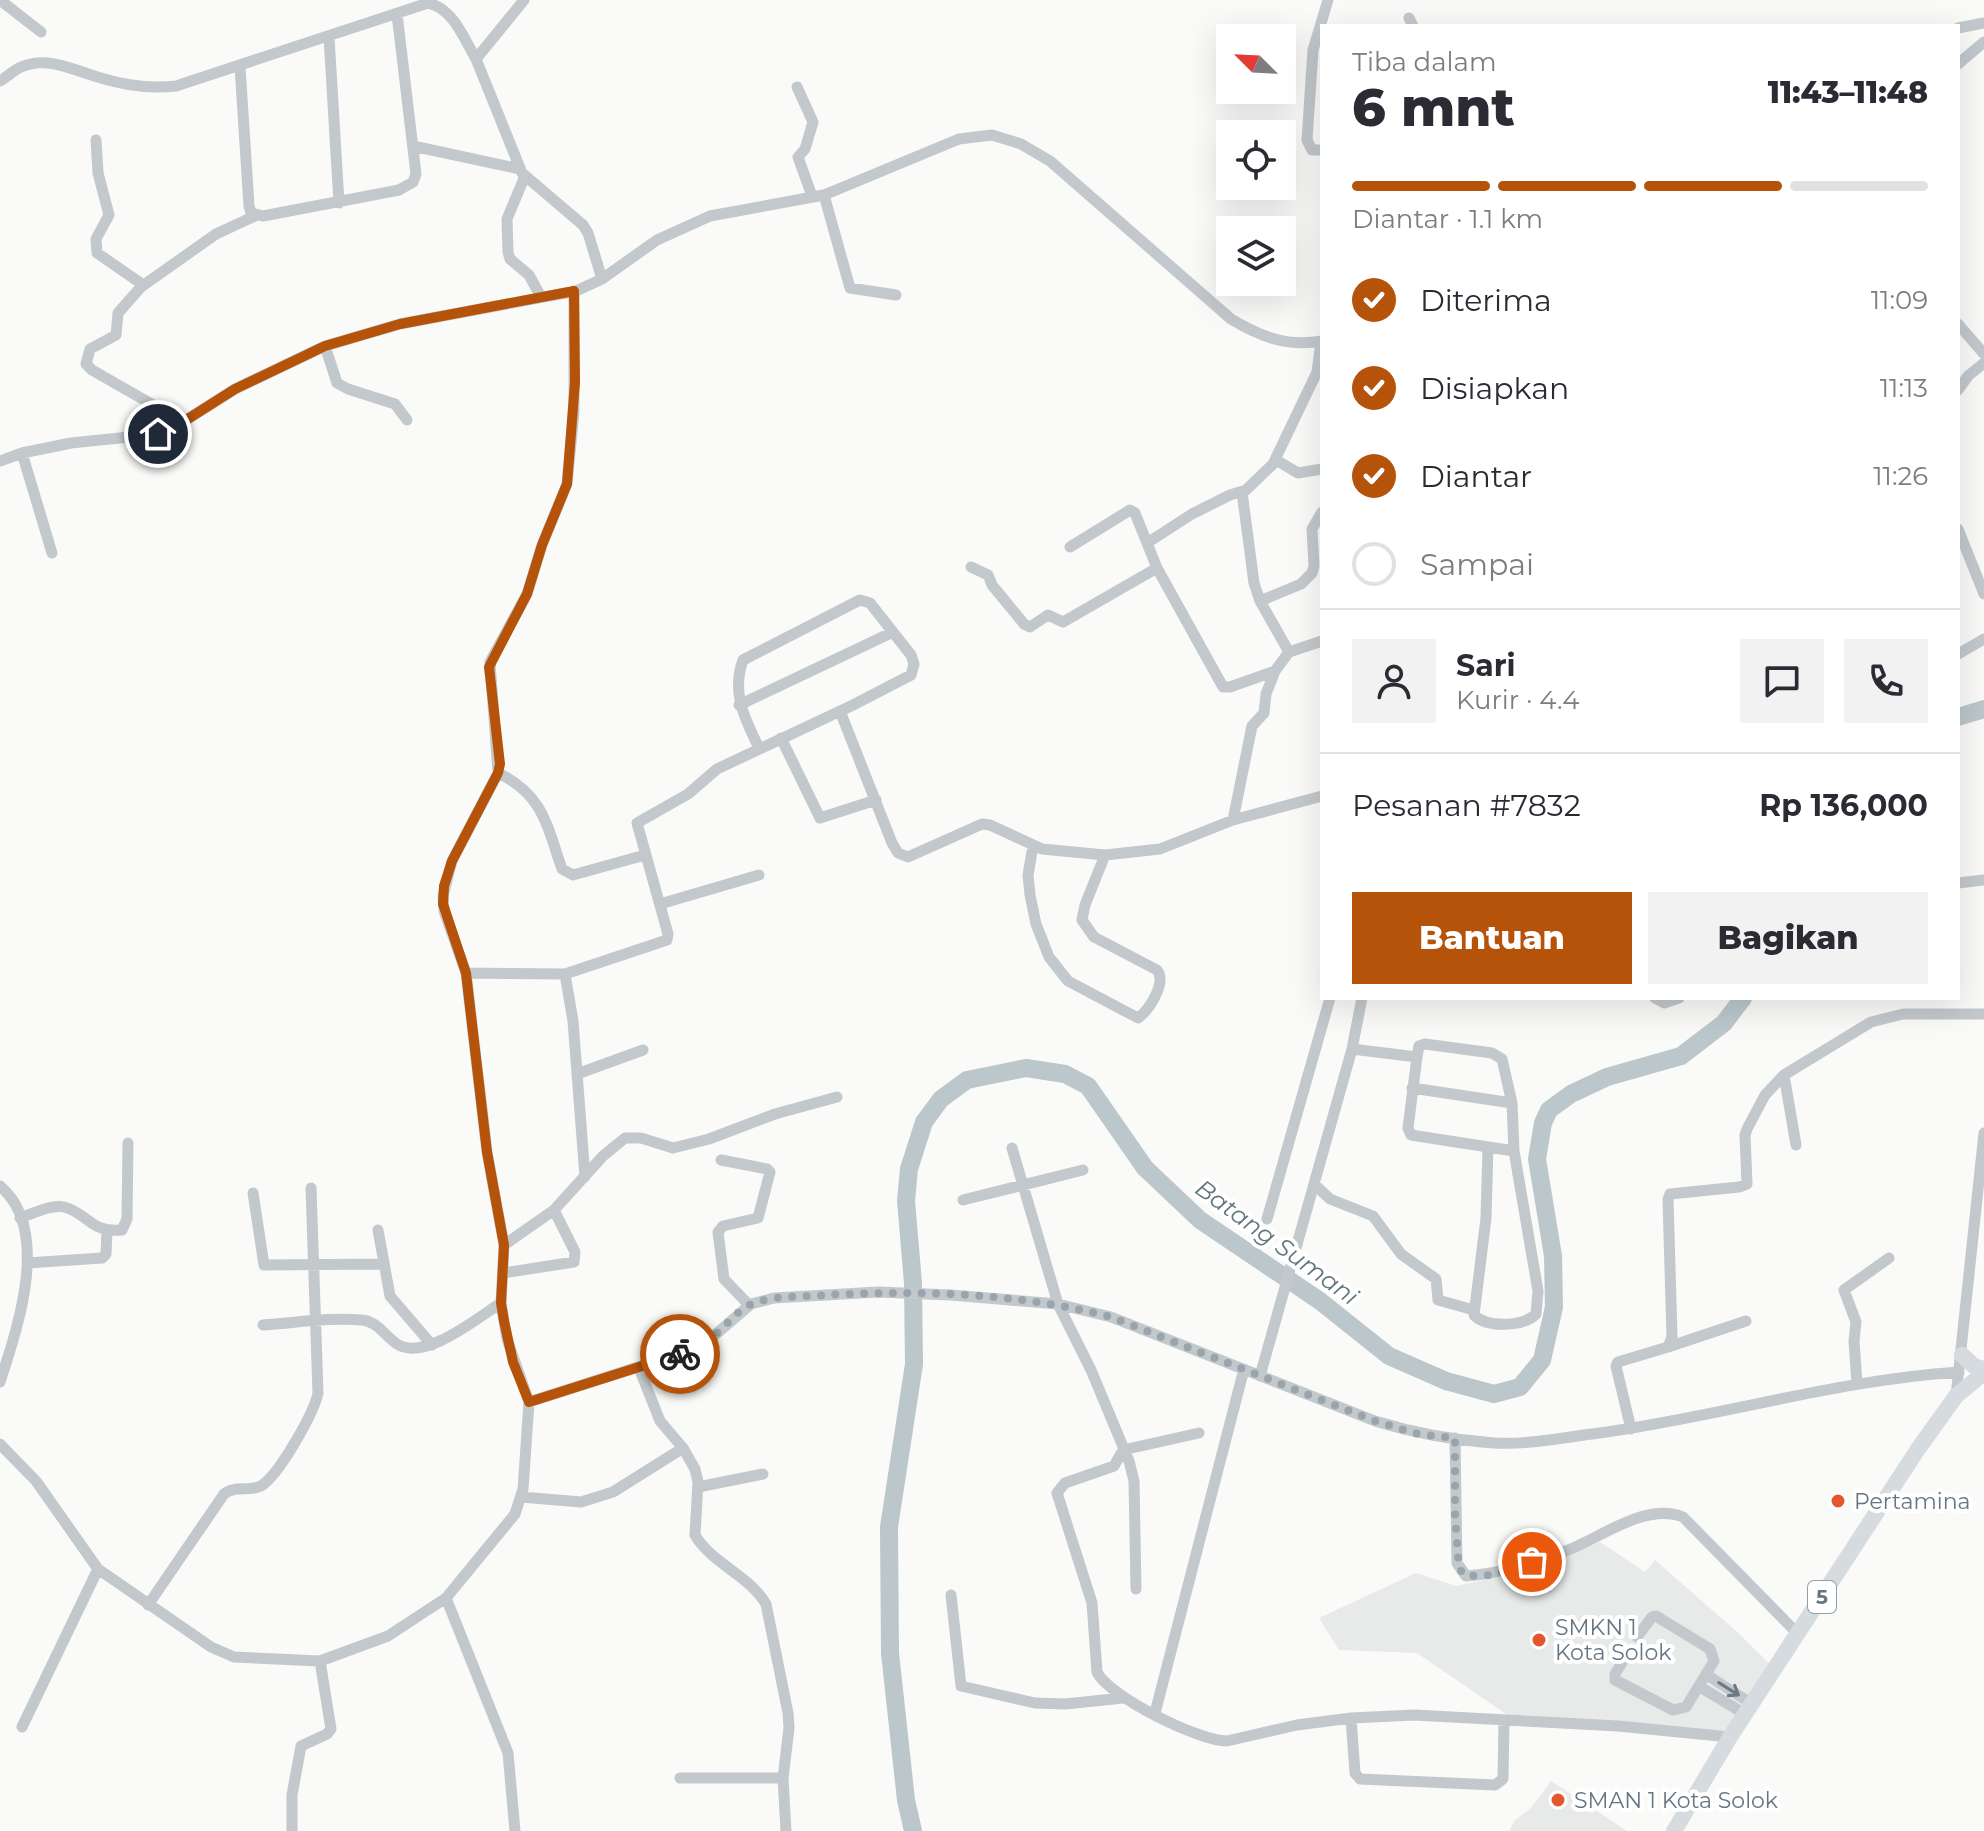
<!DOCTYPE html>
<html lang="id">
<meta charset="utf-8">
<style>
:root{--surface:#fff;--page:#f2f2f3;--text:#2b2b33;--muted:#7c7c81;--line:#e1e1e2;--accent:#b45309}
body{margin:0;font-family:Montserrat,sans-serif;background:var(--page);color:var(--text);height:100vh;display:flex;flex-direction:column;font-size:30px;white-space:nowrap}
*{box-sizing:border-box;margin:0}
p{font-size:26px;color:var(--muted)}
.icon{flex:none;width:44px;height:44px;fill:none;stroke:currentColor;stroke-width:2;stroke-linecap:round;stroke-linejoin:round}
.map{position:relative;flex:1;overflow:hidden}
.drawer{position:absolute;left:1320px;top:24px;width:640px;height:976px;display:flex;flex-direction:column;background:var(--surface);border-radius:0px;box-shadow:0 8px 32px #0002}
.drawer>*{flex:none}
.needle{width:52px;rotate:294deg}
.buttons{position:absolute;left:1216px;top:24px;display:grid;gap:16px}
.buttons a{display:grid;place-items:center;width:80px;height:80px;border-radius:0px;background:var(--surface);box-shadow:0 8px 32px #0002;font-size:40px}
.pin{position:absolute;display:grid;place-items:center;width:68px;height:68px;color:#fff;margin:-34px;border:4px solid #fff;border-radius:50%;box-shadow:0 2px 8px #0007}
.courier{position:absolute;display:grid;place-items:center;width:80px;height:80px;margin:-40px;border:6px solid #b45309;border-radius:50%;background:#fff;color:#222;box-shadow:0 2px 10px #0007}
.summary em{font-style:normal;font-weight:800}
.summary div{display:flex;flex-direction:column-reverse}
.summary{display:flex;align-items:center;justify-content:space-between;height:136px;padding:0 32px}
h1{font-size:52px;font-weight:800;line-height:60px}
.bar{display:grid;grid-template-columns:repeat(4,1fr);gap:12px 8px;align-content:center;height:96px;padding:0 32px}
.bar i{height:10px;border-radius:6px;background:var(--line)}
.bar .on{background:var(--accent)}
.bar p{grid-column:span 4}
.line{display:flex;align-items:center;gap:20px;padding:0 32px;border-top:2px solid var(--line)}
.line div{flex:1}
.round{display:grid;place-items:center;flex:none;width:84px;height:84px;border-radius:0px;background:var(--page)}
ol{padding:0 32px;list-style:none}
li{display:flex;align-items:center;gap:24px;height:88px}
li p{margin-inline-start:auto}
li .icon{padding:8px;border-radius:50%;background:var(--accent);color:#fff;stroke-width:4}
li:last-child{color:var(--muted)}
li i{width:44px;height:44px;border:4px solid var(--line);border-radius:50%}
.action{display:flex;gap:16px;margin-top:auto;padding:16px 32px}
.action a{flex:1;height:92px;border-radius:0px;background:var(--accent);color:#fff;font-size:32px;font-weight:800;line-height:92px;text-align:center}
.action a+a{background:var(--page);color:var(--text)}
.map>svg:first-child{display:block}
.built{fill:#e8e9e9}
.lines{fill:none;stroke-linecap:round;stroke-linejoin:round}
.river{stroke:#bbc7cb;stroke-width:18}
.minor{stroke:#c3c8cc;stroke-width:11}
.highway{stroke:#d6dbdf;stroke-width:16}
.oneway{stroke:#6a7a87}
.done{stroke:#99a4ac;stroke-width:8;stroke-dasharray:0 14.4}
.route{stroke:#b45309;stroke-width:10}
.poi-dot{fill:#e4572e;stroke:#fff;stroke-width:3}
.labels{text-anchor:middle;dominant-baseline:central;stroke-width:8;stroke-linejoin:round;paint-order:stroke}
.shield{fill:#fff;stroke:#939fa8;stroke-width:2}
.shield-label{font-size:20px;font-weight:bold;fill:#657683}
.poi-label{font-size:22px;fill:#657683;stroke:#fff;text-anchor:start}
.water-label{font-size:24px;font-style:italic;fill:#60757c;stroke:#fff}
</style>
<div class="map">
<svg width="1984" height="1831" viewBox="0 0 1984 1831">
<rect width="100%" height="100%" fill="#fafaf8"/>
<path class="built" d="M1600 1542 1645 1572 1655 1560 1735 1630 1771 1665 1727 1734 1509 1716 1417 1653 1339 1650 1319 1618 1416 1573 1456 1586 1533 1570Z
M1551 1781 1627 1831H1509L1515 1820 1531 1808Z"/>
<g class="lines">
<path class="river" d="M1958 717 1984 709
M913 1831 906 1800 890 1653 889 1527 914 1364 913 1283 906 1201 909 1169 924 1122 941 1099 967 1080 1026 1068 1065 1074 1088 1086 1145 1168 1200 1220 1320 1301 1389 1356 1446 1381 1494 1394 1520 1387 1542 1360 1554 1307 1553 1256 1537 1159 1543 1123 1549 1110 1571 1094 1607 1077 1681 1056 1724 1023 1743 998"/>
<path class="minor" d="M0 0 41 32
M524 0 476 59 522 173 583 225 588 233 602 279
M1409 18 1413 26
M1958 28 1984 23
M329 37 339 203
M1958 64 1984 42
M240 67 249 206 251 213 263 216 399 190 413 182 416 174 397 14
M0 81C7 77 14 70 21 67 48 55 75 71 101 78 124 85 152 89 176 86L428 3C454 9 464 39 476 59
M797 87 813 122 805 149 798 157 812 196
M96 140 98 173 109 215 96 239 97 253 139 282 141 287 118 313 116 335 90 349 86 364 92 370 183 422
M413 146 520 169
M1322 150H1312L1307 140 1313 50 1328 0
M525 176 507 219 508 252 510 259 529 275 541 297
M824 195 850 288 896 295
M141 287 216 234 255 216
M1958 324 1984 354
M325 346 337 383 348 389 395 404 407 420
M1958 390 1968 376 1984 363
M22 453 52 553
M1276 460 1298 473 1322 469
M0 461 22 453 71 443 158 434 183 422 235 389 325 346 400 324 576 291 602 279 657 240 710 216 824 195 959 139 992 135 1021 144 1050 161 1231 319C1261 337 1287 347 1322 341
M1242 492 1254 583 1260 601 1289 652
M1958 529 1984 594
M1147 543 1192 514 1230 495 1246 490 1273 464 1317 372 1321 342
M1070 547 1130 510 1135 513 1157 568 1223 687H1230L1275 671 1289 652 1322 641
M971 567 988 575 992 585 1024 624 1030 627 1048 615 1063 622 1157 568
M1260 601 1301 584 1312 573 1314 566 1312 529 1322 512
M1958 654 1984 639
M739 705 893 632
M840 711 892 843 898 853 908 857 982 824 990 825 1042 849 1105 855 1160 849 1233 820 1322 796
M781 738 820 818 876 800
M498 773C543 794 547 826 562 869L573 875 645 855
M1233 820 1252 726 1264 713 1266 694 1275 671
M1033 846 1028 875 1030 895 1036 924 1049 957 1068 981 1138 1018C1149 1010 1167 983 1157 970L1094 937 1082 920 1085 905 1105 855
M1958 883 1984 880
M660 904 759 875
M466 973 565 974 667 940 668 934 637 823 688 794 717 769 853 705 911 675 914 664 911 655 870 603 860 600 854 603 743 660C731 693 745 719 759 748
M565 974 573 1021 585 1177
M1655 998 1664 1003 1679 998
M1352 1049 1417 1057 1419 1046 1425 1044 1492 1053 1502 1059 1512 1103 1514 1151 1538 1291 1536 1314C1523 1327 1487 1328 1474 1315L1486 1218 1488 1147
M1417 1057 1408 1128 1411 1135 1514 1151
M577 1074 643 1050
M1784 1075 1796 1145
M1412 1088 1512 1103
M1012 1148 1058 1304 1091 1370 1129 1461 1134 1481 1136 1589
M721 1160 767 1169 770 1172 758 1218 723 1226 718 1232 724 1279 749 1305
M1315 1185 1330 1199 1373 1216 1401 1254 1436 1279 1438 1300 1474 1310
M0 1186C52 1230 17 1329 0 1382
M253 1193 264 1265 384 1264
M963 1200 1083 1170
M20 1218C32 1214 51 1204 64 1207 88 1213 90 1233 122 1230L127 1219 128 1143
M1267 1219 1330 998
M378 1230 390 1296 432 1345
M504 1245 554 1210 603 1156 625 1138H641L673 1148 709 1139 775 1114 837 1097
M27 1263 102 1258 106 1254 107 1231
M503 1273 574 1262 575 1252 554 1210
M263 1325C295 1323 330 1317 362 1320 377 1321 385 1336 397 1344 424 1362 477 1318 501 1303
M1668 1347 1746 1321
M639 1368 660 1421 683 1448 695 1469 698 1482 695 1535C712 1564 749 1575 766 1604L788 1713 789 1728 783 1778 786 1831
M1260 1376 1352 1049 1362 998
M1857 1384 1854 1341 1856 1322 1844 1290 1889 1258
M1956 1396 1984 1133
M529 1402 694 1349 716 1334 751 1304 774 1298 878 1292 951 1295 1058 1304 1111 1317 1375 1421C1414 1433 1453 1440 1494 1443 1527 1445 1560 1438 1592 1434 1715 1418 1835 1380 1959 1372
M1631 1429 1616 1366 1618 1362 1668 1347 1672 1337 1668 1199 1670 1194 1739 1187 1747 1184 1745 1135 1747 1129 1765 1095 1784 1075 1871 1022 1903 1014H1984
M1199 1433 1123 1450 1114 1466 1065 1483 1057 1493 1092 1603 1097 1672C1109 1697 1199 1741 1227 1741L1297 1725 1351 1718 1414 1715 1618 1726 1730 1737
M1455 1438 1457 1563 1466 1576C1501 1574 1535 1563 1568 1550 1602 1537 1646 1502 1683 1517L1798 1634
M0 1444 36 1481 98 1569 211 1647 234 1657 320 1661 388 1636 446 1598 515 1514 523 1489 529 1402 507 1339 501 1303 504 1245 487 1152 466 973 444 911 443 896 452 861 498 773 490 662 527 594 542 545 567 484 574 412V291
M698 1487 763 1474
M521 1497 581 1502 613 1492 683 1448
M951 1595 961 1686 1035 1703 1065 1704 1123 1698
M446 1598 508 1753 515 1831
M148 1605 224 1494C235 1485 249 1492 261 1486 279 1475 314 1413 318 1393L311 1188
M1629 1651 1615 1674V1680L1673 1710 1686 1707 1714 1661 1710 1649 1656 1616 1652 1617 1637 1637
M1707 1675 1752 1704
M1700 1687 1745 1714
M1155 1713 1244 1369
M1351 1718 1355 1773 1360 1779 1495 1785 1503 1779 1504 1720
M22 1727 98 1569
M680 1778H783
M292 1831V1795L301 1746 327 1734 331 1729 320 1661"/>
<path class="highway" d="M1962 1355 1974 1366 1984 1369
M1674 1831 1730 1737 1918 1449 1956 1396 1984 1373"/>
</g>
<defs><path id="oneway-shaft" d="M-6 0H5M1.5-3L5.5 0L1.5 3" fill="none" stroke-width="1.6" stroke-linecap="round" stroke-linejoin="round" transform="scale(2)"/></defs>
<use class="oneway" href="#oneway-shaft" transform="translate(1729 1689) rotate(32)"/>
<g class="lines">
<path class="done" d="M680 1354C693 1349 706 1343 717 1333 729 1323 739 1308 754 1303 777 1295 803 1297 827 1295 921 1290 1019 1293 1111 1317L1375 1421 1418 1434 1455 1438V1516L1459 1569 1466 1576 1493 1575 1532 1562"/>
<path class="route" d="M158 434 183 422 235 389 325 346 400 324 574 291 575 382 567 484 542 545 527 594 489 667 500 764 498 773 452 861 444 886 443 904 466 973 487 1152 504 1245 501 1303 504 1321 513 1362 529 1402 680 1354"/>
</g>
<g class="poi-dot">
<circle cx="1838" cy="1501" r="8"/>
<circle cx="1539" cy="1640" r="8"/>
<circle cx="1558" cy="1800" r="8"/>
</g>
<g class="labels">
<rect class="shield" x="1808" y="1581" width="28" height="32" rx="6"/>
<g class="shield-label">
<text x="1822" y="1597">5</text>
</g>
<g class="poi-label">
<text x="1854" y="1501">Pertamina</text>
<text x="1555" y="1627">SMKN 1<tspan x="1555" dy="25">Kota Solok</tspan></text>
<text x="1574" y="1800">SMAN 1 Kota Solok</text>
</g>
<g class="water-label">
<text transform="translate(1277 1242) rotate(36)">Batang Sumani</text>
</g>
</g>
</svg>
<div class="buttons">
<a><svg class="needle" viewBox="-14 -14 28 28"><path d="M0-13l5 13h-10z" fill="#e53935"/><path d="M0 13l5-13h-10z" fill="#7c7c81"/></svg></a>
<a><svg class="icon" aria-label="locate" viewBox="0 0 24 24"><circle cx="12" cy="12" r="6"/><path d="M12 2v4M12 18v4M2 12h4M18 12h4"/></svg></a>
<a><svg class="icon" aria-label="layers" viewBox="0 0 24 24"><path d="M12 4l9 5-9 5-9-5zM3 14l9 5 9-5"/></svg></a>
</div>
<div class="pin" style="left:1532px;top:1562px;background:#ea580c"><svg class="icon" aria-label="bag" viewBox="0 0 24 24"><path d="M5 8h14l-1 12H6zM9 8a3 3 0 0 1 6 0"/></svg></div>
<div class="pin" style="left:158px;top:434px;background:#1f2937"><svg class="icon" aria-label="home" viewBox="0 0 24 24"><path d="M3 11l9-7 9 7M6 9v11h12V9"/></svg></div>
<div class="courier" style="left:680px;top:1354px"><svg class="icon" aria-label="bike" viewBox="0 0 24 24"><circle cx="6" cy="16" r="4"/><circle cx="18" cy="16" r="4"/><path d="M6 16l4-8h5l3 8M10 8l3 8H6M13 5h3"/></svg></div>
<section class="drawer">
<div class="summary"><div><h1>6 mnt</h1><p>Tiba dalam</p></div><em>11:43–11:48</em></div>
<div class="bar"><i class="on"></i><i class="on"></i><i class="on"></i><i></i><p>Diantar · 1.1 km</p></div>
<ol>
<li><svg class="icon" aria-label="check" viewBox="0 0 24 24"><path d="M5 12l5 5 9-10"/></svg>Diterima<p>11:09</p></li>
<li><svg class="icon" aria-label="check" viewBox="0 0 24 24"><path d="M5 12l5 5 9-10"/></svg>Disiapkan<p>11:13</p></li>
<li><svg class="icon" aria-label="check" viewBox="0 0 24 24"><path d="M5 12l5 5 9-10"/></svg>Diantar<p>11:26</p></li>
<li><i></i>Sampai</li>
</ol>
<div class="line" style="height:144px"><a class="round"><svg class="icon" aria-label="person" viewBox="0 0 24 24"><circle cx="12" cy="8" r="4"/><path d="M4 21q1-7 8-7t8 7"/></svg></a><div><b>Sari</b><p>Kurir · 4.4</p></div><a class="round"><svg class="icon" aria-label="chat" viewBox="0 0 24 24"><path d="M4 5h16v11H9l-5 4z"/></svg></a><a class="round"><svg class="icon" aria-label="phone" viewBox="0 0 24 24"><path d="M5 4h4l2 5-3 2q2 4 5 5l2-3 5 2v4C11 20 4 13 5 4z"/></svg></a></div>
<div class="line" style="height:104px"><div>Pesanan #7832</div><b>Rp 136,000</b></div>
<div class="action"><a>Bantuan</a><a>Bagikan</a></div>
</section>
</div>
